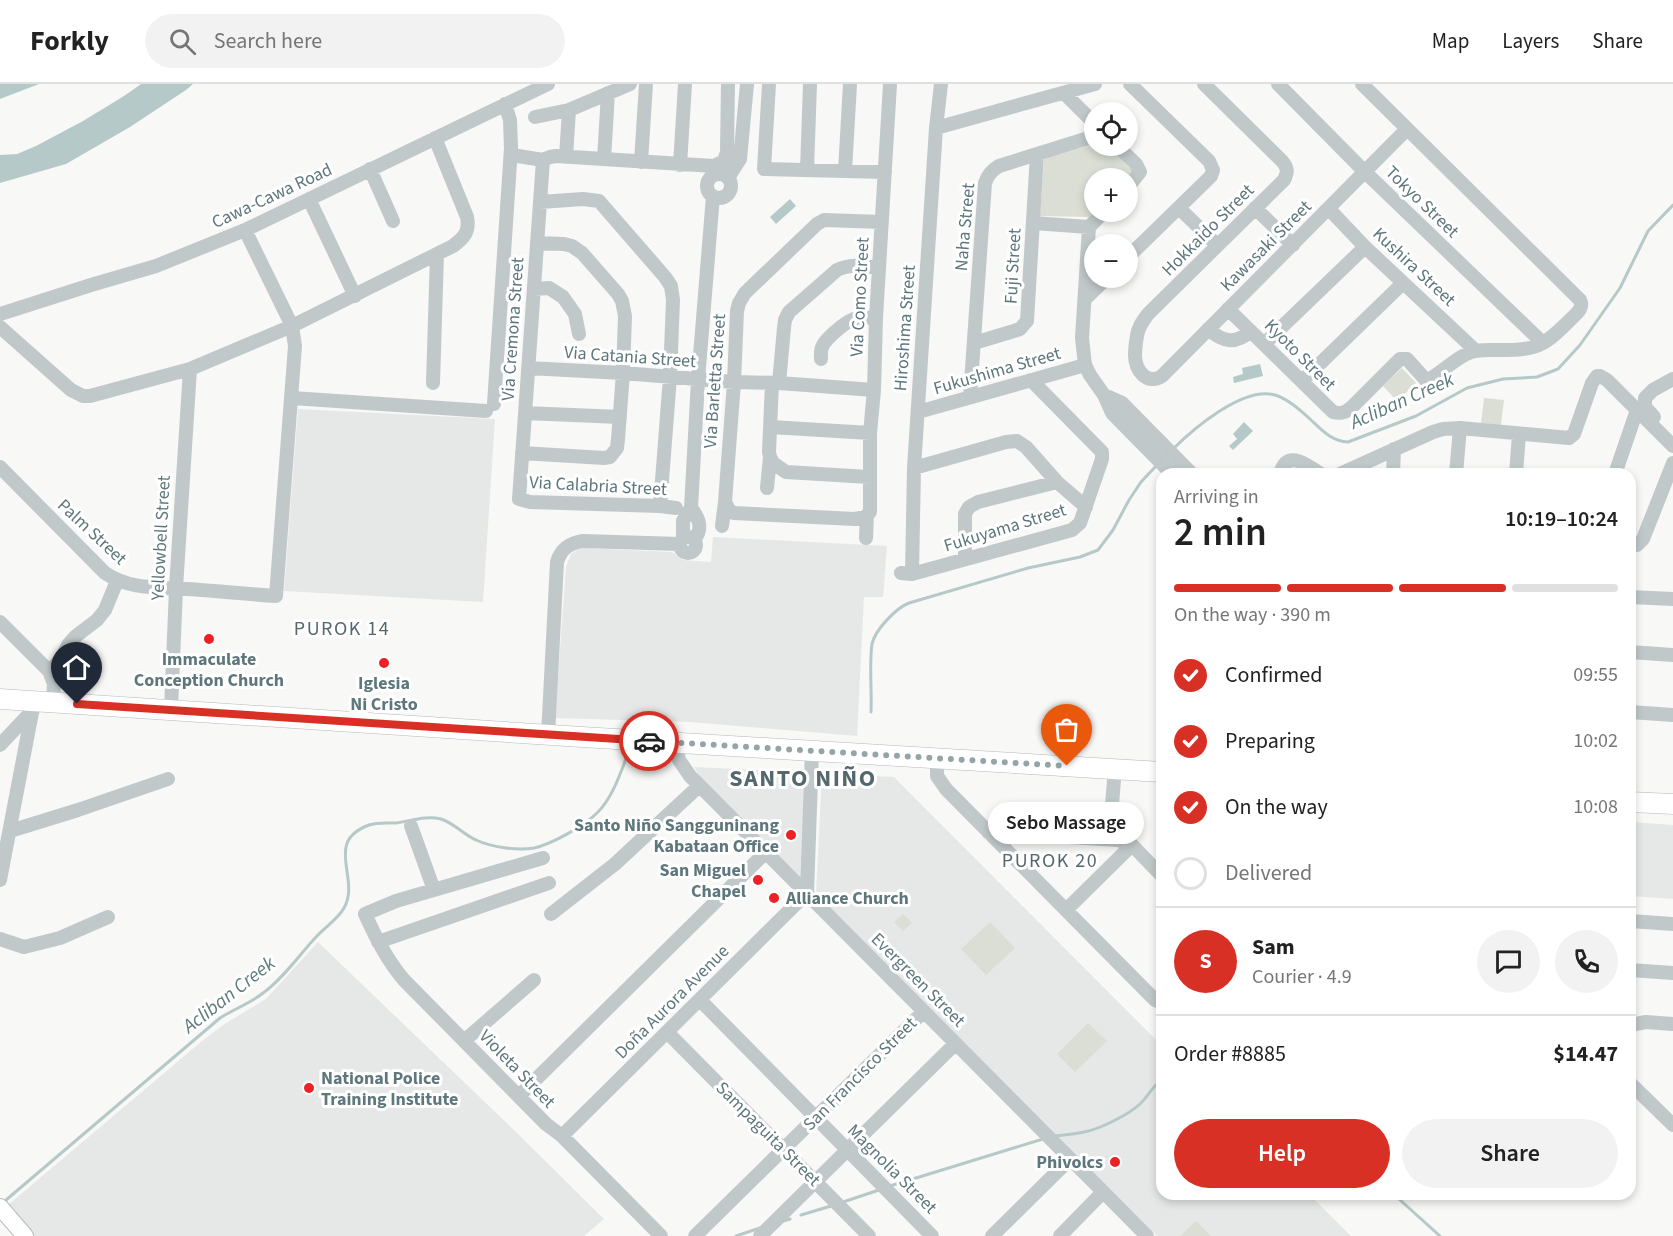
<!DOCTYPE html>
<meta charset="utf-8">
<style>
:root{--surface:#fff;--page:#f2f2f2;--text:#222;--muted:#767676;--line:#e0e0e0;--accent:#d93025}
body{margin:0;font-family:"Source Sans 3",sans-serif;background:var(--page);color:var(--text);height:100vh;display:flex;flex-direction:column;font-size:22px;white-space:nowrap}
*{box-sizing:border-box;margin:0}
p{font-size:20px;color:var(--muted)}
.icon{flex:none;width:33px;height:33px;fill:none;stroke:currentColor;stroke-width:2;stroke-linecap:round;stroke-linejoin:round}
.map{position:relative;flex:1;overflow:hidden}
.drawer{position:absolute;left:1156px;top:384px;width:480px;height:732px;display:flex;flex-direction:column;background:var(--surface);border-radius:18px;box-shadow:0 3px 9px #0003}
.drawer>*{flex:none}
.fabs{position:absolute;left:1084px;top:18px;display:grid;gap:12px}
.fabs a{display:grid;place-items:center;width:54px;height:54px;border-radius:50%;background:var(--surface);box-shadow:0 3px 9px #0003;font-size:30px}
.pin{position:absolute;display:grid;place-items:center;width:51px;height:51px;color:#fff;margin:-62px -26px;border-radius:50% 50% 50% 0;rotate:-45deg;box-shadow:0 0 6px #0007}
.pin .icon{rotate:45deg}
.courier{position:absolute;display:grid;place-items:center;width:60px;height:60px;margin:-30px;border:4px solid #d93025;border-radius:50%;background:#fff;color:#222;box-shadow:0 2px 8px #0007}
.bubble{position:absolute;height:42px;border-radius:21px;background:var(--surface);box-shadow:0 3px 9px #0003;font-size:20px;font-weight:600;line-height:42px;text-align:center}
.headline em{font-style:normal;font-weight:600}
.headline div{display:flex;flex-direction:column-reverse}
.headline{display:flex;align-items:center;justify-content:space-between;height:102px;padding:0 18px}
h1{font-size:39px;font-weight:600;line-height:45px}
.bar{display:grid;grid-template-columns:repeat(4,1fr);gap:9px 6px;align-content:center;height:72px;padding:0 18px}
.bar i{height:8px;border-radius:4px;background:var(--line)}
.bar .active{background:var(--accent)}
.bar p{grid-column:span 4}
.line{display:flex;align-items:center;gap:15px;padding:0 18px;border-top:2px solid var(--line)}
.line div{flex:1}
.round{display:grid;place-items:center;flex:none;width:63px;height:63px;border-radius:32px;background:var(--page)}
ol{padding:0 18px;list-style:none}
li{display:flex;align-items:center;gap:18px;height:66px}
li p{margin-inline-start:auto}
li .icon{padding:6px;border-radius:50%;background:var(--accent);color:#fff;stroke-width:4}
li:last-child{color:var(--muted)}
li i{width:33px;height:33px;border:3px solid var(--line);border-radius:50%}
.primary-button{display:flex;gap:12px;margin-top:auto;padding:12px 18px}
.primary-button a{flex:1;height:69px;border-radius:36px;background:var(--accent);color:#fff;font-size:24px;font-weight:600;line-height:69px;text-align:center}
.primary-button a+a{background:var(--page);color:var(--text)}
header{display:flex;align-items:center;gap:36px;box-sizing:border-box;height:84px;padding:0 30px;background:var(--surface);border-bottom:2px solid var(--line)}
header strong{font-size:28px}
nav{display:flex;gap:33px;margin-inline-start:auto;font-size:21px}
.search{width:420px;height:54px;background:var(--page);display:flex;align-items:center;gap:15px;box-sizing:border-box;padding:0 21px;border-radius:33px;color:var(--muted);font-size:22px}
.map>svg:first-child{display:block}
.built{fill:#e6e8e7}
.green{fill:#daded4}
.water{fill:#b6c9c9}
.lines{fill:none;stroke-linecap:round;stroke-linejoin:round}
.stream{stroke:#b6c9c9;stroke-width:3}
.major-casing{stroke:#b2bbbc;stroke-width:18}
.highway-casing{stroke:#b2babb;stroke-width:21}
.minor{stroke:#c1c8ca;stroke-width:14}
.major{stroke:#fff;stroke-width:16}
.highway{stroke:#fff;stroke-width:20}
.done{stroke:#94a4a7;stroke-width:6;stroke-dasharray:0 10.8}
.route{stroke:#d93025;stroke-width:8}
.poi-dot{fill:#ed2125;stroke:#fff;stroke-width:2}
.labels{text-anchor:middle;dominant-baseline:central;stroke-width:6;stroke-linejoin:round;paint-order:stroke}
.street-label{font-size:18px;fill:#5e777c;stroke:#fff}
.poi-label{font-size:18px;font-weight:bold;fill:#5e777c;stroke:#fff;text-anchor:end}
.water-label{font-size:20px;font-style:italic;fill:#5d7c7c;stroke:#fff}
.neighbourhood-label{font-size:20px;letter-spacing:1.5px;fill:#54686d;stroke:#fff}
.district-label{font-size:24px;font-weight:bold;letter-spacing:1.5px;fill:#54686d;stroke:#fff}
</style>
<header>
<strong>Forkly</strong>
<div class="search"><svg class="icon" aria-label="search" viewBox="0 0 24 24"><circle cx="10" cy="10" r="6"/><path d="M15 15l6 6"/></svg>Search here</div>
<nav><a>Map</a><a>Layers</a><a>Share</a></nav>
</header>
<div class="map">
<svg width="1673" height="1152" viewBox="0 0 1673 1152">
<rect width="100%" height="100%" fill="#f8f8f6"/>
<path class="built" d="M298 325 495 335 483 518 284 507Z
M713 453 887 462 883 513H864L857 652 690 638 555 634 566 483 571 470 577 466 585 464 672 468 683 476 711 478Z
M694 683 806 688 801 796 704 699Z
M822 689 894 693 1162 962V1110H1309L1351 1152H1157L816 809Z
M1631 738 1673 741V815L1631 812Z
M318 858 518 1050 604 1135 584 1152H35L8 1121 202 957 226 939 266 915Z"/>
<path class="green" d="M1095 60V62H1107L1135 89 1128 94H1095V127L1089 133 1040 132 1044 75Z
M1402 284 1416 299 1397 317 1383 302Z
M1484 314 1504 316 1501 341 1481 339Z
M903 830 912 839 903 847 894 838Z
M990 838 1015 864 986 891 961 865Z
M1088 939 1107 957 1075 988 1057 970Z
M1196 1137 1211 1152H1180Z"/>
<path class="water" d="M0 0H39L0 15Z
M141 0H193L186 6 130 43 66 80 0 99V71L17 70 36 62 83 37 124 12Z
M790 115 796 122 776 140 770 133Z
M1260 280 1263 292 1234 299 1233 293 1243 290 1242 284Z
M1244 338 1253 347 1233 366 1229 362 1237 355 1233 350Z"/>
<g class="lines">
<path class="stream" d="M1172 366C1193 345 1243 302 1275 311 1288 315 1300 326 1310 335 1322 346 1331 357 1348 358L1416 332 1467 304 1503 295 1537 293 1558 285 1580 261 1620 204 1648 147 1673 121
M871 628C872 607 869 580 872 560 875 546 896 524 909 519L1028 484 1080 473 1098 466 1113 446 1129 416 1141 398 1157 381
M1055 1052C1065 1051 1075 1050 1084 1048 1100 1045 1128 1031 1140 1020 1150 1011 1150 1004 1162 996
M890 1102 1043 1055
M1396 1110 1399 1115 1440 1152
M6 1116 220 934C234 925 251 919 263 909 282 896 300 870 316 853 325 843 338 835 344 824 361 794 323 758 369 741 377 738 388 739 396 739 411 737 426 731 441 735 454 739 464 751 476 756 491 763 517 767 534 764 552 760 584 742 597 729 612 715 621 688 628 669
M843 1118 879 1106
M801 1131 831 1122
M783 1137 790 1135
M736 1152 760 1144"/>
<g class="major-casing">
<path id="major" d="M0 1123 25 1152"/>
</g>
<g class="highway-casing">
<path id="highway" d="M0 615 582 653 1162 688
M1630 718 1673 720"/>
</g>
<path class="minor" d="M769 0 764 85 885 88
M1204 0 1282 77C1288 84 1288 88 1284 96L1148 230C1143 237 1138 243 1137 252 1136 258 1135 265 1135 271 1135 286 1147 302 1162 292L1407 45
M1278 0 1365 88 1543 259
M1064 9 1095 40
M535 33 569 26 630 0
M936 44 1095 0
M1117 62 1136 80 1140 88 1128 103
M518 72 543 76 550 73 556 72 714 82 724 77 727 68 728 0
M566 73 569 26
M604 75 608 9
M543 76 519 415 530 418 660 422 676 424
M641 78 646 0
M680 81 685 0
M370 85 393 137
M807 86 810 0
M845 87 850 0
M707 102a12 12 0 1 1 24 0a12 12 0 1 1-24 0Z
M728 94 740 75 747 0
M309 115 355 212
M540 118 583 115 599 117 665 193 671 202 673 216 670 293 660 422
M1179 124 1217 161
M1255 124 1293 161
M1329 125 1365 163 1476 267
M882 138 824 136 817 140 745 209 739 219 737 227 734 298 725 418 729 426 734 429 855 435 866 433 870 428V349L874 306 876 234 890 0
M1033 139 1089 143 1104 128
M1089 143 1082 254 1085 281 1090 291 1104 311 1112 329 1172 390
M1128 173 1206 97 1211 92 1213 86 1209 77 1130 0
M534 205 549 204 563 213 575 230 579 250
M1085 215 1107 194
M1228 225 1333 328C1340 330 1345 329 1351 324L1400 275H1407L1425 295 1428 296C1443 288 1455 274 1471 268 1480 265 1489 266 1499 266 1537 267 1544 262 1571 235 1577 229 1584 224 1580 216L1362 0
M0 230 91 201 156 182 245 146 548 0
M0 243 71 306 83 312H90L190 285 292 242 453 162C464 154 470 147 467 133L435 54
M1208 245C1223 258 1235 261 1251 247
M974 259 1014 247 1020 245 1027 237 1037 70
M1264 260 1365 163
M821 275C821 271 820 266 823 261 827 254 844 239 852 236 859 232 868 234 876 234
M528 284 623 289 734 298 779 299 874 306
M1302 297 1403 199
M433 299 437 170
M772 299 769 368 770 373 773 379 786 388 869 393
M779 299 784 244 785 236 789 228 837 186C851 179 864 182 879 184
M1104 311 1122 319 1192 390
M970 313 985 99C988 91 991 87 999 82L1095 52
M292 314 486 327
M494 320 511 64 510 36 505 20
M918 328 1085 281
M525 329 620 333
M1654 333 1645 323V314L1653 306 1673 295
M771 343 870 349
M522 369 604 374 610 373 617 364 618 355 623 289 625 232 622 217 618 210 582 169 572 162 564 160 537 159
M0 383 105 489C130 506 158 503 187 505 217 507 246 510 276 512L295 262 292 242 245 146
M914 384 1006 358 1017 357 1026 363 1057 398 1086 423
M1280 390C1287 364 1307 381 1321 390
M1340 390 1433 348 1443 345 1460 344 1569 354 1574 350 1592 299 1597 292H1600L1607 296 1673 362
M1393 390 1394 365
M1456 390 1460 344
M1516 390 1519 350
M1615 390 1637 326
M767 404 770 373
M691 424C700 435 703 445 694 456
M722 442 725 418
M680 461a8 8 0 1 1 16 0a8 8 0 1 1-16 0Z
M866 454 867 431
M683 455V437L691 424 698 296 713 112
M1630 461H1637L1643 455 1673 379
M965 475V430L969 423 978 418 1057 398
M901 489 912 490 1072 446 1080 439 1102 375V368L1031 296
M912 490 914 384 936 44 941 0
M1630 513 1673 515
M0 538 49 587 54 600 53 619
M1630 568 1673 571
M49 587 61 576 68 561 76 552 97 536 105 526 117 497
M171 626 176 504 190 285
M1630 628 1673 631
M548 651 557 478C561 465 569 459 583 457L680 460
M676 658 679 676 690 692 1147 1152
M0 661 33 626
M937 674V692L946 705 1155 916 1162 919
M411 742 434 806
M10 747 78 726 168 695
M988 748 1118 756 1132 761 1162 792
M1109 755 1115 685
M543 774 396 817 365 830C376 854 387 876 404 896L546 1040 562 1052 661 1152
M0 796 34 618
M1066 826 1132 761
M551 830 615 780 699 702
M1630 837 1673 840
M0 855 24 863 60 854 108 833
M378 858 549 799
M1630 886 1673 889
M700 916 932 1152
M1630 941 1646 938 1673 940
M667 948 869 1152
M464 957 534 896
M1630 999 1673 1041
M519 1012 766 768
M562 1052 807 809 812 666
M695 1152 923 928
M760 1152 955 960
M992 1152 1070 1075
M1060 1152 1103 1108"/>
<use href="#major" class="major"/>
<use href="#highway" class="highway"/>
</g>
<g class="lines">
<path class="done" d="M649 657 1067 682"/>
<path class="route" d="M77 620 649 657"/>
</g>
<g class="poi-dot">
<circle cx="209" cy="555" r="6"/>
<circle cx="384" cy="579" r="6"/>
<circle cx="791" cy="751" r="6"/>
<circle cx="758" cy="796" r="6"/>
<circle cx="774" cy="814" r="6"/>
<circle cx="309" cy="1004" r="6"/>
<circle cx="1115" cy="1078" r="6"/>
</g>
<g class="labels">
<g class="street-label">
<text transform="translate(272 112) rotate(-25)">Cawa-Cawa Road</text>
<text transform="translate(1422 118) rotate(44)">Tokyo Street</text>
<text transform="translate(965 143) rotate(-85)">Naha Street</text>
<text transform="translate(1208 146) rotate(-45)">Hokkaido Street</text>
<text transform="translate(1266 162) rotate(-45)">Kawasaki Street</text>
<text transform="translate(1013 182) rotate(-87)">Fuji Street</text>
<text transform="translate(1414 183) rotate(43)">Kushira Street</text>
<text transform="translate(860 213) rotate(-87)">Via Como Street</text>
<text transform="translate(905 244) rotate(-86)">Hiroshima Street</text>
<text transform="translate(513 245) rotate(-86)">Via Cremona Street</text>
<text transform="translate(1300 271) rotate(45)">Kyoto Street</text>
<text transform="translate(630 273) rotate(4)">Via Catania Street</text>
<text transform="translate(997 287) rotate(-16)">Fukushima Street</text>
<text transform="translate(715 297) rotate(-86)">Via Barletta Street</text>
<text transform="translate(598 402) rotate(3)">Via Calabria Street</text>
<text transform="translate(1005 444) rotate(-17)">Fukuyama Street</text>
<text transform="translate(92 448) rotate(43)">Palm Street</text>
<text transform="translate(161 454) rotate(-87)">Yellowbell Street</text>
<text transform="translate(918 896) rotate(45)">Evergreen Street</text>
<text transform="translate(672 918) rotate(-45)">Doña Aurora Avenue</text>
<text transform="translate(517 985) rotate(46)">Violeta Street</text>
<text transform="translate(860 990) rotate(-45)">San Francisco Street</text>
<text transform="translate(768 1050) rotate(45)">Sampaguita Street</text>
<text transform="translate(892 1085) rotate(45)">Magnolia Street</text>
</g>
<g class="poi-label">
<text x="209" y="575" text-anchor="middle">Immaculate<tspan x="209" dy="21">Conception Church</tspan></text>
<text x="384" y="599" text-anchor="middle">Iglesia<tspan x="384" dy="21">Ni Cristo</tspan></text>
<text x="779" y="741">Santo Niño Sangguninang<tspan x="779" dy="21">Kabataan Office</tspan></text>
<text x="746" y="786">San Miguel<tspan x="746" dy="21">Chapel</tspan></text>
<text x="786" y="814" text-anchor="start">Alliance Church</text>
<text x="321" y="994" text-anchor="start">National Police<tspan x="321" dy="21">Training Institute</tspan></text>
<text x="1103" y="1078">Phivolcs</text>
</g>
<g class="water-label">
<text transform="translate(1402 317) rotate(-24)">Acliban Creek</text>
<text transform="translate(229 911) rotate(-38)">Acliban Creek</text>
</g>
<g class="neighbourhood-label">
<text x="342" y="545">PUROK 14</text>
<text x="1050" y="777">PUROK 20</text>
</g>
<g class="district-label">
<text x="803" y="694">SANTO NIÑO</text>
</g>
</g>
</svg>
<div class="fabs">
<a><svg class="icon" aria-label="locate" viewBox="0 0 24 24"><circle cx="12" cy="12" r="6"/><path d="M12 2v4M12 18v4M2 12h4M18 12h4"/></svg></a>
<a>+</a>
<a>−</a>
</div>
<div class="pin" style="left:1067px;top:682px;background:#ea580c"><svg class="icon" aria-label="bag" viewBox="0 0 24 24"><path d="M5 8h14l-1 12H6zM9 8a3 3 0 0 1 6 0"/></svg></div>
<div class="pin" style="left:77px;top:620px;background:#1f2937"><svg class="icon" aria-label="home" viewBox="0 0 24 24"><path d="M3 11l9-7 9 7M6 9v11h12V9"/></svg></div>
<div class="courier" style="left:649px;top:657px"><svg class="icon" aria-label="car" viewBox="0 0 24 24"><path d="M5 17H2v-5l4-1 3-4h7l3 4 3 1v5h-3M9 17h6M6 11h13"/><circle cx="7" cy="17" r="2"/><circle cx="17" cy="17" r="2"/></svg></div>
<div class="bubble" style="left:988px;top:718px;width:156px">Sebo Massage</div>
<section class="drawer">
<div class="headline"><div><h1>2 min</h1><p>Arriving in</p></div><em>10:19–10:24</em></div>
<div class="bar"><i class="active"></i><i class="active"></i><i class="active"></i><i></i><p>On the way · 390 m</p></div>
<ol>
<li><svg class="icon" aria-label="check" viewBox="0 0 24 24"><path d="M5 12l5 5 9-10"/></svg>Confirmed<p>09:55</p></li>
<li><svg class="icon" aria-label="check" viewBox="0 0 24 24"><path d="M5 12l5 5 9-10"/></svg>Preparing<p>10:02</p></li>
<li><svg class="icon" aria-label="check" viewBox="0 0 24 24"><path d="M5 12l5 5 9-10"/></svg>On the way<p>10:08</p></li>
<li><i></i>Delivered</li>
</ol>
<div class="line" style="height:108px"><b class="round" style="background:var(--accent);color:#fff">S</b><div><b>Sam</b><p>Courier · 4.9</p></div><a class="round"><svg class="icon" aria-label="chat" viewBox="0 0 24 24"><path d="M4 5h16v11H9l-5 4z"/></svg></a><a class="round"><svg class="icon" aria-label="phone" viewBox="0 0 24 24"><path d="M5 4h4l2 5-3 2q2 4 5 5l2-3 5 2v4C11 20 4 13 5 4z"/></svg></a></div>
<div class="line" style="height:78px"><div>Order #8885</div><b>$14.47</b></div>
<div class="primary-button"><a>Help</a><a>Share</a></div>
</section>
</div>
